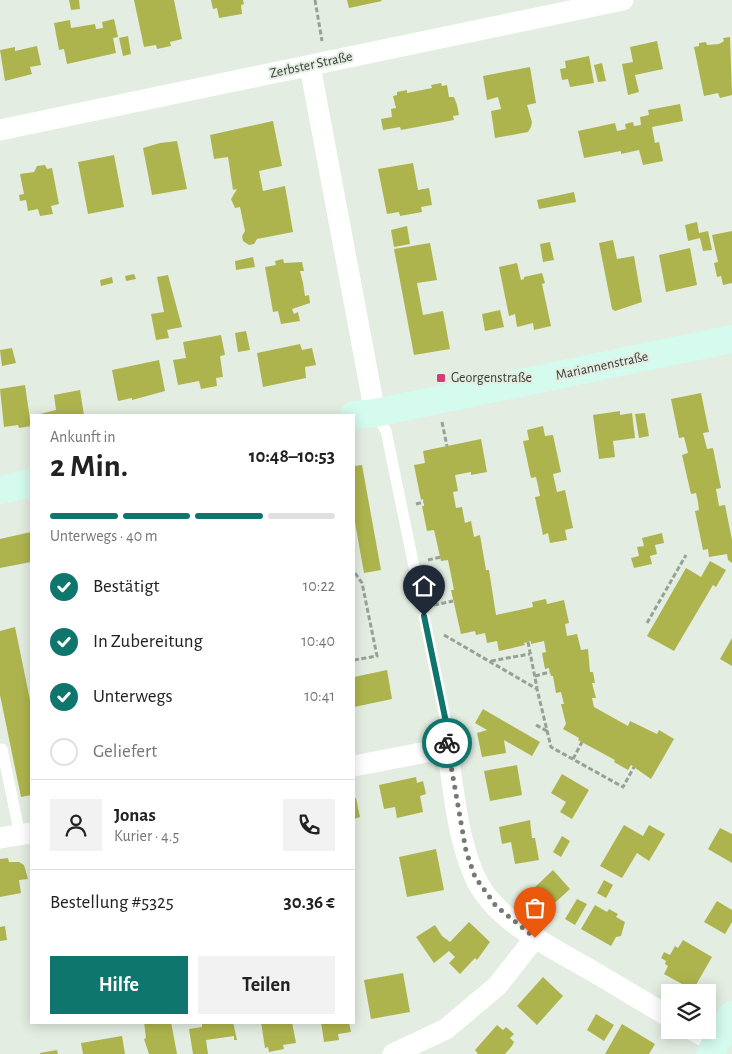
<!DOCTYPE html>
<html lang="de">
<meta charset="utf-8">
<style>
:root{--surface:#fff;--page:#f2f2f2;--text:#222;--muted:#767676;--line:#e0e0e0;--accent:#0f766e}
body{margin:0;font-family:"Alegreya Sans",sans-serif;background:var(--page);color:var(--text);height:100vh;display:flex;flex-direction:column;font-size:19px;white-space:nowrap}
*{box-sizing:border-box;margin:0}
p{font-size:16px;color:var(--muted)}
.icon{flex:none;width:28px;height:28px;fill:none;stroke:currentColor;stroke-width:2;stroke-linecap:round;stroke-linejoin:round}
.map{position:relative;flex:1;overflow:hidden}
.side{position:absolute;left:30px;top:414px;width:325px;height:610px;display:flex;flex-direction:column;background:var(--surface);border-radius:0px;box-shadow:0 2px 12px #0003}
.side>*{flex:none}
.buttons{position:absolute;left:661px;top:984px;display:grid;gap:10px}
.buttons a{display:grid;place-items:center;width:55px;height:55px;border-radius:0px;background:var(--surface);box-shadow:0 2px 12px #0003;font-size:25px}
.pin{position:absolute;display:grid;place-items:center;width:42px;height:42px;color:#fff;margin:-51px -21px;border-radius:50% 50% 50% 0;rotate:-45deg;box-shadow:0 0 5px #0007}
.pin .icon{rotate:45deg}
.courier{position:absolute;display:grid;place-items:center;width:50px;height:50px;margin:-25px;border:4px solid #0f766e;border-radius:50%;background:#fff;color:#222;box-shadow:0 1px 6px #0007}
.headline em{font-style:normal;font-weight:700}
.headline div{display:flex;flex-direction:column-reverse}
.headline{display:flex;align-items:center;justify-content:space-between;height:85px;padding:0 20px}
h1{font-size:32px;font-weight:700;line-height:38px}
.bar{display:grid;grid-template-columns:repeat(4,1fr);gap:8px 5px;align-content:center;height:60px;padding:0 20px}
.bar i{height:6px;border-radius:4px;background:var(--line)}
.bar .active{background:var(--accent)}
.bar p{grid-column:span 4}
.line{display:flex;align-items:center;gap:12px;padding:0 20px;border-top:1px solid var(--line)}
.line div{flex:1}
.round{display:grid;place-items:center;flex:none;width:52px;height:52px;border-radius:0px;background:var(--page)}
ol{padding:0 20px;list-style:none}
li{display:flex;align-items:center;gap:15px;height:55px}
li p{margin-inline-start:auto}
li .icon{padding:5px;border-radius:50%;background:var(--accent);color:#fff;stroke-width:4}
li:last-child{color:var(--muted)}
li i{width:28px;height:28px;border:2px solid var(--line);border-radius:50%}
.primary-button{display:flex;gap:10px;margin-top:auto;padding:10px 20px}
.primary-button a{flex:1;height:58px;border-radius:0px;background:var(--accent);color:#fff;font-size:20px;font-weight:700;line-height:58px;text-align:center}
.primary-button a+a{background:var(--page);color:var(--text)}
.map>svg:first-child{display:block}
.building{fill:#aeb44d}
.lines{fill:none;stroke-linecap:round;stroke-linejoin:round}
.path{stroke:#98a097;stroke-width:3;stroke-dasharray:5 2.5;stroke-linecap:butt}
.lane{stroke:#fff;stroke-width:11}
.street{stroke:#fff;stroke-width:21}
.secondary{stroke:#d4fbee;stroke-width:28}
.done{stroke:#747b73;stroke-width:5;stroke-dasharray:0 9}
.route{stroke:#0f766e;stroke-width:6}
.poi-dot{fill:#cb4077;stroke:#e3ede1;stroke-width:2}
.labels{text-anchor:middle;dominant-baseline:central;stroke-width:4;stroke-linejoin:round;paint-order:stroke}
.street-label{font-size:14px;fill:#393d38;stroke:#e3ede1}
.poi-label{font-size:14px;fill:#393d38;stroke:#e3ede1;text-anchor:start}
</style>
<div class="map">
<svg width="732" height="1054" viewBox="0 0 732 1054">
<rect width="100%" height="100%" fill="#e3ede1"/>
<path class="building" d="M69 0H79L80 9 71 10Z
M134 0H174L182 39 170 42 171 46 157 49 156 45 144 47Z
M211 0H243L244 4 241 5 242 14 219 18 217 8 213 9Z
M347 0H381L382 1 349 8Z
M114 19 118 37 113 38 116 53 67 64 64 49 59 50 54 23 70 20 71 28 95 24 96 29 103 28 102 22Z
M128 36 131 54 123 56 119 38Z
M730 37 732 95 720 98 718 93 704 96 694 47 699 46V43L706 42 707 45 719 44 724 41 723 38Z
M657 41 663 69 635 75 639 92 628 95 622 64 633 62 630 47Z
M37 46 41 65 30 67 32 74 5 81 0 50 15 47V51Z
M589 56 594 83 570 87 568 79 562 80 560 69 566 68 565 61Z
M602 63 606 81 598 82 594 65Z
M530 67 536 103 527 105 532 122 531 127 528 132 495 138 491 111 501 109 498 97 487 100 483 76Z
M441 83 442 86 447 85 449 97H454L457 105 459 115 453 116 454 120 401 130 400 127 383 130 381 119 392 117 391 109 396 108 393 96 397 95V92L407 90V93L432 88 431 85Z
M680 104 683 121 652 127 655 143 659 142 663 161 643 165 639 150 621 154V151L584 158 578 131 615 123 617 131 626 129 625 124 633 122 634 126 641 125 640 117 649 115 648 110Z
M273 121 282 166 259 171 263 191 285 186 293 232 257 239 254 244 249 245 243 241 242 236 245 231 240 207 235 208 231 199 237 189 233 190 228 157 214 159 210 135Z
M177 141 187 189 152 195 143 148 160 143Z
M114 155 124 207 88 214 78 162Z
M413 163 418 190 429 188 432 205 421 207 422 212 400 216 399 212 387 214 378 169Z
M45 165 47 169 52 168 59 204 51 206 53 214 40 216 38 209 28 211 26 200 20 201 19 195 24 194 20 174 34 172 37 166Z
M574 192 576 202 539 209 537 200Z
M697 222 699 233 708 231 712 250 703 251 700 238 688 241 685 225Z
M407 226 410 244 394 247 391 230Z
M732 231V283L723 285 721 276 717 277 714 263 718 262 712 235Z
M613 240 617 259 634 256 642 302 615 311 612 309 599 243Z
M550 242 554 260 543 262 540 244Z
M430 243 437 280 417 283 423 315 443 311 450 349 414 355 394 249Z
M690 248 697 285 666 292 659 255Z
M253 257 255 267 236 270 235 261Z
M283 259 284 263 302 262 304 271H300L303 283 305 296 309 295 310 303 292 309 294 314 298 312 300 321 281 324 278 311 273 312 265 267 276 265 275 261Z
M517 263 521 280 524 279V277L542 273 545 283 542 284 551 326 534 330 533 323 517 327 515 314 509 316 499 267Z
M134 274 136 279 126 281 125 276Z
M168 275 182 327 167 330 169 338 156 340 151 314 164 312 157 277Z
M112 277 113 283 101 286 100 280Z
M500 310 504 327 485 331 482 314Z
M246 331 250 350 238 352 235 333Z
M221 335 225 355 220 356 223 377 216 378 217 386 201 389 199 381 178 385 173 360 186 358 183 342Z
M300 344 302 350 312 348 316 365 305 367 306 378 263 387 257 353Z
M12 348 16 363 2 366 0 350Z
M159 360 165 391 132 400V398L118 401 112 370Z
M25 385 31 426 19 428 18 425 4 427 0 389Z
M80 390 84 415H36L56 410 54 395Z
M701 393 709 432 703 433 707 449 713 448 721 488 716 489 719 506 725 505 732 540V563L728 560 727 554 709 557 708 549 703 550 695 511 699 510 698 502 696 493 691 494 682 455 688 453 684 437 679 438 671 399Z
M620 411V415L632 413 635 438 613 441 615 457 599 459 593 415Z
M645 413 649 436 639 438 635 414Z
M543 426 545 436 553 435 561 472 553 474 557 492 565 490 573 528 565 530 567 540 550 543 548 533 543 535 535 497 540 496 538 486 536 477 531 478 523 441 529 440 527 430Z
M481 439 487 472 471 475V472L455 475 458 491 453 492 456 508 462 507 465 523 471 521 474 537 480 535 486 570H489L496 615 533 607 532 602 546 599 547 604 564 600 569 623 565 624 567 636 577 634 581 650 588 649 590 672H593L595 683H592L596 698H592L594 707 628 726 630 721 657 734 659 730 674 739 651 779 631 765 628 770 614 762 615 760 578 740 579 738 563 729 566 724 561 704H564L561 692 556 693 553 676H551L549 668 545 669 542 653 546 652 544 641 531 644V641L524 643 525 645 499 651 497 641 487 643 485 633 476 635 475 631 461 634 451 590H454L448 560 441 561 434 530 427 531 422 506H424V502L423 499 421 500 414 465 425 463 423 451Z
M362 465 381 570 364 573 354 517V466Z
M31 532V562L0 568V539Z
M662 533 664 543 655 545 657 554 650 556 652 564 634 568 631 558 639 556 637 547 644 546 642 538Z
M710 561 726 570 716 587 713 585 674 651 647 636 686 568 701 577Z
M15 627 31 705V795L21 797 0 695V631Z
M732 638V666L720 659Z
M387 670 392 699 354 707V677Z
M483 709 540 742 532 756 504 740 506 753 482 757 477 733 487 730 475 723Z
M517 765 522 795 490 801 484 771Z
M562 774 589 790 572 819 560 812 566 802 551 793Z
M416 777 417 783 423 781 426 794 420 796 423 812 397 818 395 807 384 809 379 785Z
M354 798H356L360 817 354 819Z
M530 820 532 838H535L539 860 515 864 511 842 502 844 499 827Z
M624 825 643 836 649 825 665 834 649 861 637 853 622 878 600 866Z
M720 828 732 834V863L708 849Z
M562 836 570 841 561 857 553 852Z
M436 849 444 890 407 897 399 857Z
M8 858 9 862H19L24 865 28 879 19 880 21 893 0 897V859Z
M553 870 570 889 548 909 531 891Z
M604 880 613 885 606 898 597 893Z
M577 899 587 904 575 925 565 919Z
M717 901 732 910V922L725 934 704 922Z
M595 905 607 912 609 909 618 914 616 917 625 922 621 936 616 937 611 946 581 929Z
M469 922 490 942 477 960 475 958 460 974 449 963 455 957 449 951 434 963 416 937 435 925 442 936 450 942Z
M5 926 7 940 0 941V927Z
M683 940 712 957 693 990 664 974 668 966 665 964 666 961 661 958 664 952 670 955 675 946 678 948Z
M403 973 410 1012 371 1019 364 980Z
M543 977 563 996 537 1025 517 1006Z
M596 1014 614 1025 604 1041 587 1030Z
M144 1022H171L177 1054H149L144 1039 146 1038Z
M202 1022H233L237 1040H234V1036L206 1040 208 1054H193L189 1029 202 1027Z
M261 1022H292L296 1043 283 1045 284 1049 269 1052 268 1047 265 1048Z
M321 1022H349L351 1032 338 1034 339 1040 324 1042Z
M622 1024 655 1044 649 1054H605Z
M497 1025 503 1030 506 1027 514 1034 510 1038 514 1042 512 1046 505 1054H478L475 1050Z
M122 1036 125 1054H83L81 1043Z
M57 1050 58 1054H40V1053Z"/>
<g class="lines">
<path class="path" d="M315 0 322 41
M442 422 447 446
M416 504 424 502
M428 560 441 557
M434 605 453 601
M647 623 686 555
M444 635 537 689 551 747 623 787 634 767
M528 642 537 688
M354 660 377 656 362 583 355 573
M491 661 530 654
M535 676 550 672
M536 725 547 731
M573 759 582 742"/>
<path class="lane" d="M375 413 386 431 418 586
M424 616 447 727V748
M2 749 20 835"/>
<path class="street" d="M310 66 375 413
M0 130 623 0
M354 766 447 748C454 790 457 836 474 875 493 920 548 945 587 968 615 984 642 1001 670 1017
M0 838 31 833
M693 1030 716 1043
M393 1054 446 1029 497 986 535 938"/>
<path class="secondary" d="M354 415 375 413 732 339
M0 490 31 483
M710 1054 732 1015"/>
</g>
<g class="lines">
<path class="done" d="M447 743 466 851 475 877 496 906 535 938"/>
<path class="route" d="M424 616 447 727V743"/>
</g>
<rect class="poi-dot" x="436" y="373" width="10" height="10" rx="2.5"/>
<g class="labels">
<g class="street-label">
<text transform="translate(311 65) rotate(-12)">Zerbster Straße</text>
<text transform="translate(602 366) rotate(-12)">Mariannenstraße</text>
</g>
<g class="poi-label">
<text x="451" y="378">Georgenstraße</text>
</g>
</g>
</svg>
<div class="buttons">
<a><svg class="icon" aria-label="layers" viewBox="0 0 24 24"><path d="M12 4l9 5-9 5-9-5zM3 14l9 5 9-5"/></svg></a>
</div>
<div class="pin" style="left:535px;top:938px;background:#ea580c"><svg class="icon" aria-label="bag" viewBox="0 0 24 24"><path d="M5 8h14l-1 12H6zM9 8a3 3 0 0 1 6 0"/></svg></div>
<div class="pin" style="left:424px;top:616px;background:#1f2937"><svg class="icon" aria-label="home" viewBox="0 0 24 24"><path d="M3 11l9-7 9 7M6 9v11h12V9"/></svg></div>
<div class="courier" style="left:447px;top:743px"><svg class="icon" aria-label="bike" viewBox="0 0 24 24"><circle cx="6" cy="16" r="4"/><circle cx="18" cy="16" r="4"/><path d="M6 16l4-8h5l3 8M10 8l3 8H6M13 5h3"/></svg></div>
<section class="side">
<div class="headline"><div><h1>2 Min.</h1><p>Ankunft in</p></div><em>10:48–10:53</em></div>
<div class="bar"><i class="active"></i><i class="active"></i><i class="active"></i><i></i><p>Unterwegs · 40 m</p></div>
<ol>
<li><svg class="icon" aria-label="check" viewBox="0 0 24 24"><path d="M5 12l5 5 9-10"/></svg>Bestätigt<p>10:22</p></li>
<li><svg class="icon" aria-label="check" viewBox="0 0 24 24"><path d="M5 12l5 5 9-10"/></svg>In Zubereitung<p>10:40</p></li>
<li><svg class="icon" aria-label="check" viewBox="0 0 24 24"><path d="M5 12l5 5 9-10"/></svg>Unterwegs<p>10:41</p></li>
<li><i></i>Geliefert</li>
</ol>
<div class="line" style="height:90px"><a class="round"><svg class="icon" aria-label="person" viewBox="0 0 24 24"><circle cx="12" cy="8" r="4"/><path d="M4 21q1-7 8-7t8 7"/></svg></a><div><b>Jonas</b><p>Kurier · 4.5</p></div><a class="round"><svg class="icon" aria-label="phone" viewBox="0 0 24 24"><path d="M5 4h4l2 5-3 2q2 4 5 5l2-3 5 2v4C11 20 4 13 5 4z"/></svg></a></div>
<div class="line" style="height:65px"><div>Bestellung #5325</div><b>30.36 €</b></div>
<div class="primary-button"><a>Hilfe</a><a>Teilen</a></div>
</section>
</div>
